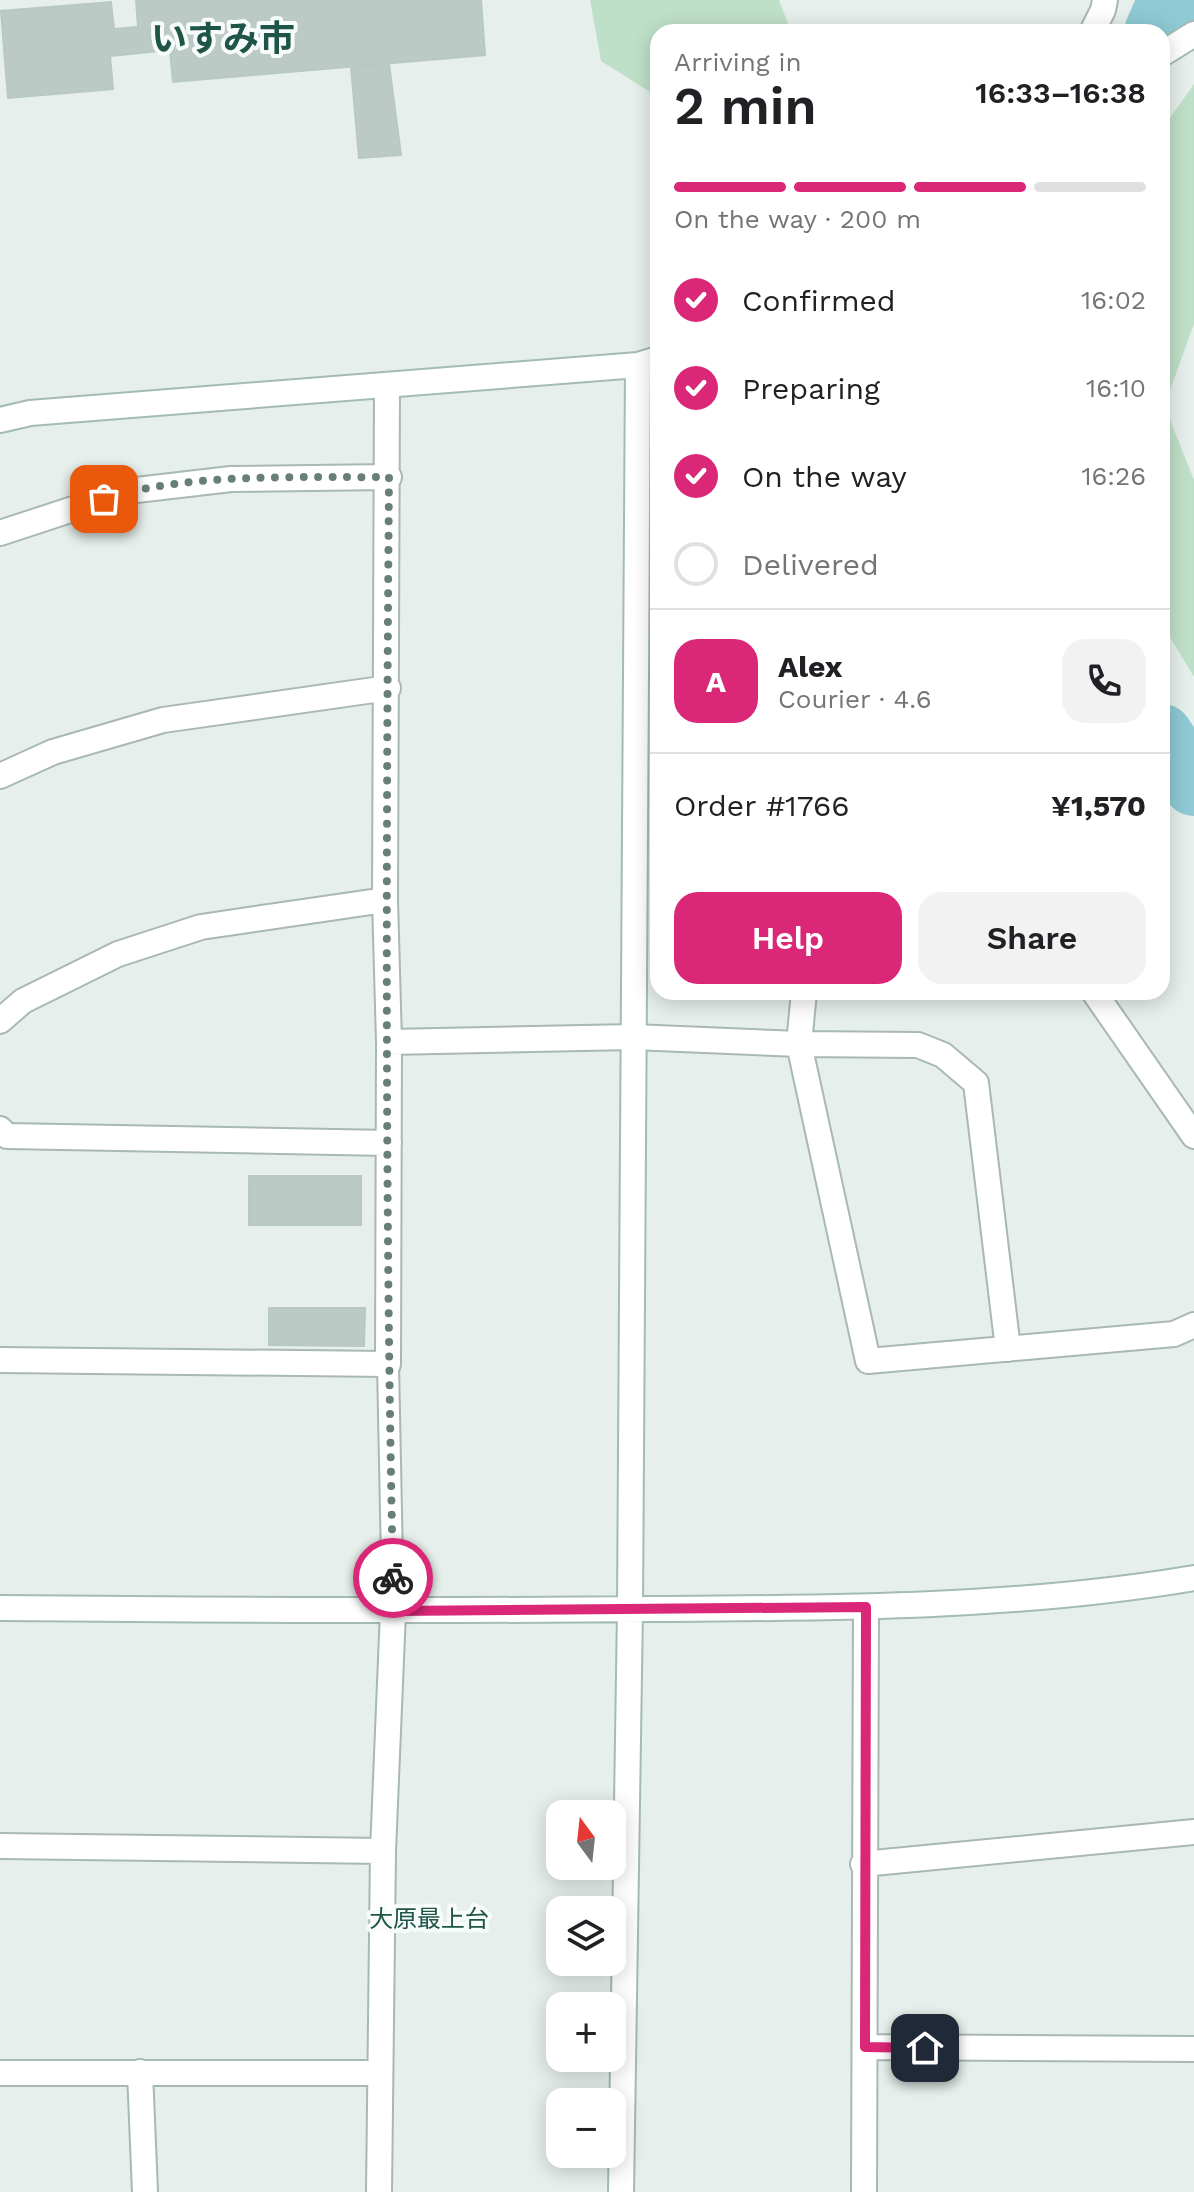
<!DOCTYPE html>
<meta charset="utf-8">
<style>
:root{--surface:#fff;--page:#f2f2f2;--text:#202124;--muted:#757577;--line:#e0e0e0;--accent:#db2777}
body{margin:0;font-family:"Work Sans","Noto Sans JP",sans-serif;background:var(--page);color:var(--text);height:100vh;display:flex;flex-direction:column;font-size:30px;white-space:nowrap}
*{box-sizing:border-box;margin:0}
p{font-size:26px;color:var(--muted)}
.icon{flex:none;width:44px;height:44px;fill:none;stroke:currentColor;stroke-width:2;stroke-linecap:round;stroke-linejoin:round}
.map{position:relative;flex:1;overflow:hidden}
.details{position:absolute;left:650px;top:24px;width:520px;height:976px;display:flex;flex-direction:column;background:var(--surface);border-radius:24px;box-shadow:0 4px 20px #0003}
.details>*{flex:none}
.needle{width:52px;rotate:345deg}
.controls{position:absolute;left:546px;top:1800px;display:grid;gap:16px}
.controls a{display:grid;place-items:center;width:80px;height:80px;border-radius:16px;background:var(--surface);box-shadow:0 4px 20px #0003;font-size:40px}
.pin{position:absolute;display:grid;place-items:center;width:68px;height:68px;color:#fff;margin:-34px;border-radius:16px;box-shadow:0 4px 12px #0006}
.courier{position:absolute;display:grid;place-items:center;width:80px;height:80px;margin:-40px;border:6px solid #db2777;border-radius:50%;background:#fff;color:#222;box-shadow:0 2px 10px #0007}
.summary em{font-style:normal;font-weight:600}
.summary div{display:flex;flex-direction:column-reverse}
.summary{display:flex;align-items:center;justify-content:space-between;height:136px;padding:0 24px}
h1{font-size:52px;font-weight:600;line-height:60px}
.bar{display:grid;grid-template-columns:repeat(4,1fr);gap:12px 8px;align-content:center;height:96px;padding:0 24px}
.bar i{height:10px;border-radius:6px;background:var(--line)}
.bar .active{background:var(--accent)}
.bar p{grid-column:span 4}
.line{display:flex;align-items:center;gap:20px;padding:0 24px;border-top:2px solid var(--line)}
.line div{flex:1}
.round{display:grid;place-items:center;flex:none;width:84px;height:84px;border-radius:24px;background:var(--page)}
ol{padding:0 24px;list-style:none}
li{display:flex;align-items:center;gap:24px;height:88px}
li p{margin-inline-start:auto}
li .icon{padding:8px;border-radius:50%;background:var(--accent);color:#fff;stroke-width:4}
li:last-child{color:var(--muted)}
li i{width:44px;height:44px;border:4px solid var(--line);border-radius:50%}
.button{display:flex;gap:16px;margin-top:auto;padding:16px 24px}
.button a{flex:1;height:92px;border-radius:24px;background:var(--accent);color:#fff;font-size:32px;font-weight:600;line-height:92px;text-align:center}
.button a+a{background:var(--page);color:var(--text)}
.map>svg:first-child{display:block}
.green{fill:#bfe0c8}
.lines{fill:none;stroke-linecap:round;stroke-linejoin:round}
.river{stroke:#8ec9d4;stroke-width:62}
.building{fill:#bbcac4;stroke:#b8c9c2;stroke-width:2}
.lane-casing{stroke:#a8b8b2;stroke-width:24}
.street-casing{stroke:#a8b8b2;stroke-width:28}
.secondary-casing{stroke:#a4bbb3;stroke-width:28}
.lane{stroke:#fff;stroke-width:20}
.street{stroke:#fff;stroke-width:24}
.secondary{stroke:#fff;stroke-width:24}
.done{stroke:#687f78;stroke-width:8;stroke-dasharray:0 14.4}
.route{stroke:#db2777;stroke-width:10}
.labels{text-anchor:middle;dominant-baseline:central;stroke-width:8;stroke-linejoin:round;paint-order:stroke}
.quarter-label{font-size:24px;fill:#1f5548;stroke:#f7fbf9}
.town-label{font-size:36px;font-weight:bold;fill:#1f5548;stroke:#f7fbf9}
</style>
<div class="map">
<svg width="1194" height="2192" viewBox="0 0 1194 2192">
<rect width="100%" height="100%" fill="#e6efeb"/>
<path class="green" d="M590 0H779L791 32H658V97L601 61Z
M1194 84V324L1169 393 1170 420 1194 480V677L1162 624V129Z"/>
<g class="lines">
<path class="river" d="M1155 32 1169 0
M1162 735 1194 785"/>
</g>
<path class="building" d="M136 0H481L485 55 173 82 170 50 110 56 113 89 8 98 1 11 111 2 114 29 138 27Z
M389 64 401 155 359 158 351 67Z
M249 1176H361V1225H249Z
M269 1308H365L364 1346 269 1345Z"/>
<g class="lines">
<g class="lane-casing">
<path id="lane" d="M388 1364 393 1611"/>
</g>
<g class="street-casing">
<path id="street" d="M1092 32 1103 10 1105 0
M0 533 128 491 231 479 389 477
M0 776 53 752 163 720 388 688
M804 992 799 1044 868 1361 1174 1334 1194 1325
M1094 992 1194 1136
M0 1021 23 1001 118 954 201 927 385 900
M389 1042 633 1037 799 1044 918 1045 943 1055 976 1083 1008 1349
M0 1129 7 1136 389 1143
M0 1360 388 1364 389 1042 385 900 387 386
M0 1846 383 1851
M863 1864 1194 1832
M865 2047 1194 2049
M140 2072 145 2192
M0 2073H380
M379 2192 383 1851 393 1611
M864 2192 866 1607"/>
</g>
<g class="secondary-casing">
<path id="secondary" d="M1162 54 1194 34
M0 420 30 413 638 365 658 359
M0 1608C217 1610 435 1611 652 1609 833 1608 1015 1608 1194 1578
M621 2192 630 1609 638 365"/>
</g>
<use href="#lane" class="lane"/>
<use href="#street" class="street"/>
<use href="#secondary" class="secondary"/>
</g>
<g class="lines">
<path class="done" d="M104 499C189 472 300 478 389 477 386 844 385 1211 393 1578"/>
<path class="route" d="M393 1578V1611L866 1607 865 2047 925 2048"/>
</g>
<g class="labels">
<g class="quarter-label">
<text x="429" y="1919">大原最上台</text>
</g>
<g class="town-label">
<text x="223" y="39">いすみ市</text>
</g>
</g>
</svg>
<div class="controls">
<a><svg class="needle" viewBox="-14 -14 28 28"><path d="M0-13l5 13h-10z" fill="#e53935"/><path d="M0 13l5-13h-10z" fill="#757577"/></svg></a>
<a><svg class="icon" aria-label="layers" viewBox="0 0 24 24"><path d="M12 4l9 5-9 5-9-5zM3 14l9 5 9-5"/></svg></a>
<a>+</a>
<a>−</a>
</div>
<div class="pin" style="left:104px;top:499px;background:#ea580c"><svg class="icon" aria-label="bag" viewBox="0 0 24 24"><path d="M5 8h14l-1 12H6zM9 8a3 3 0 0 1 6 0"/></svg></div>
<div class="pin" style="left:925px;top:2048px;background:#1f2937"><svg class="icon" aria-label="home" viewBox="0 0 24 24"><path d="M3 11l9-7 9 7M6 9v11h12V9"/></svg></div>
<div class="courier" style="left:393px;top:1578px"><svg class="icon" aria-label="bike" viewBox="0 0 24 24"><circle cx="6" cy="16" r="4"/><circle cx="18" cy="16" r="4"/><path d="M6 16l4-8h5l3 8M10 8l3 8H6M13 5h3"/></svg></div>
<section class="details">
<div class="summary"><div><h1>2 min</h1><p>Arriving in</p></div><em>16:33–16:38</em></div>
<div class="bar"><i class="active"></i><i class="active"></i><i class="active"></i><i></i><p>On the way · 200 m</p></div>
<ol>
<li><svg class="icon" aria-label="check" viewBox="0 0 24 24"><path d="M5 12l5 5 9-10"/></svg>Confirmed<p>16:02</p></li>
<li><svg class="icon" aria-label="check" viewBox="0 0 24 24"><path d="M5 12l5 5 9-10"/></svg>Preparing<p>16:10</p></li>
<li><svg class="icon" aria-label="check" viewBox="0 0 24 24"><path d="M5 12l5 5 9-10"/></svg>On the way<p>16:26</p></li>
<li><i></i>Delivered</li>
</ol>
<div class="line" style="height:144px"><b class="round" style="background:var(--accent);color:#fff">A</b><div><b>Alex</b><p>Courier · 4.6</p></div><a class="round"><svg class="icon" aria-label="phone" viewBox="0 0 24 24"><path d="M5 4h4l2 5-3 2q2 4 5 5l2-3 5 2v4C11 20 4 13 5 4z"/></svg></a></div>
<div class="line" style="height:104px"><div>Order #1766</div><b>¥1,570</b></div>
<div class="button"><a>Help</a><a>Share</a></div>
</section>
</div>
